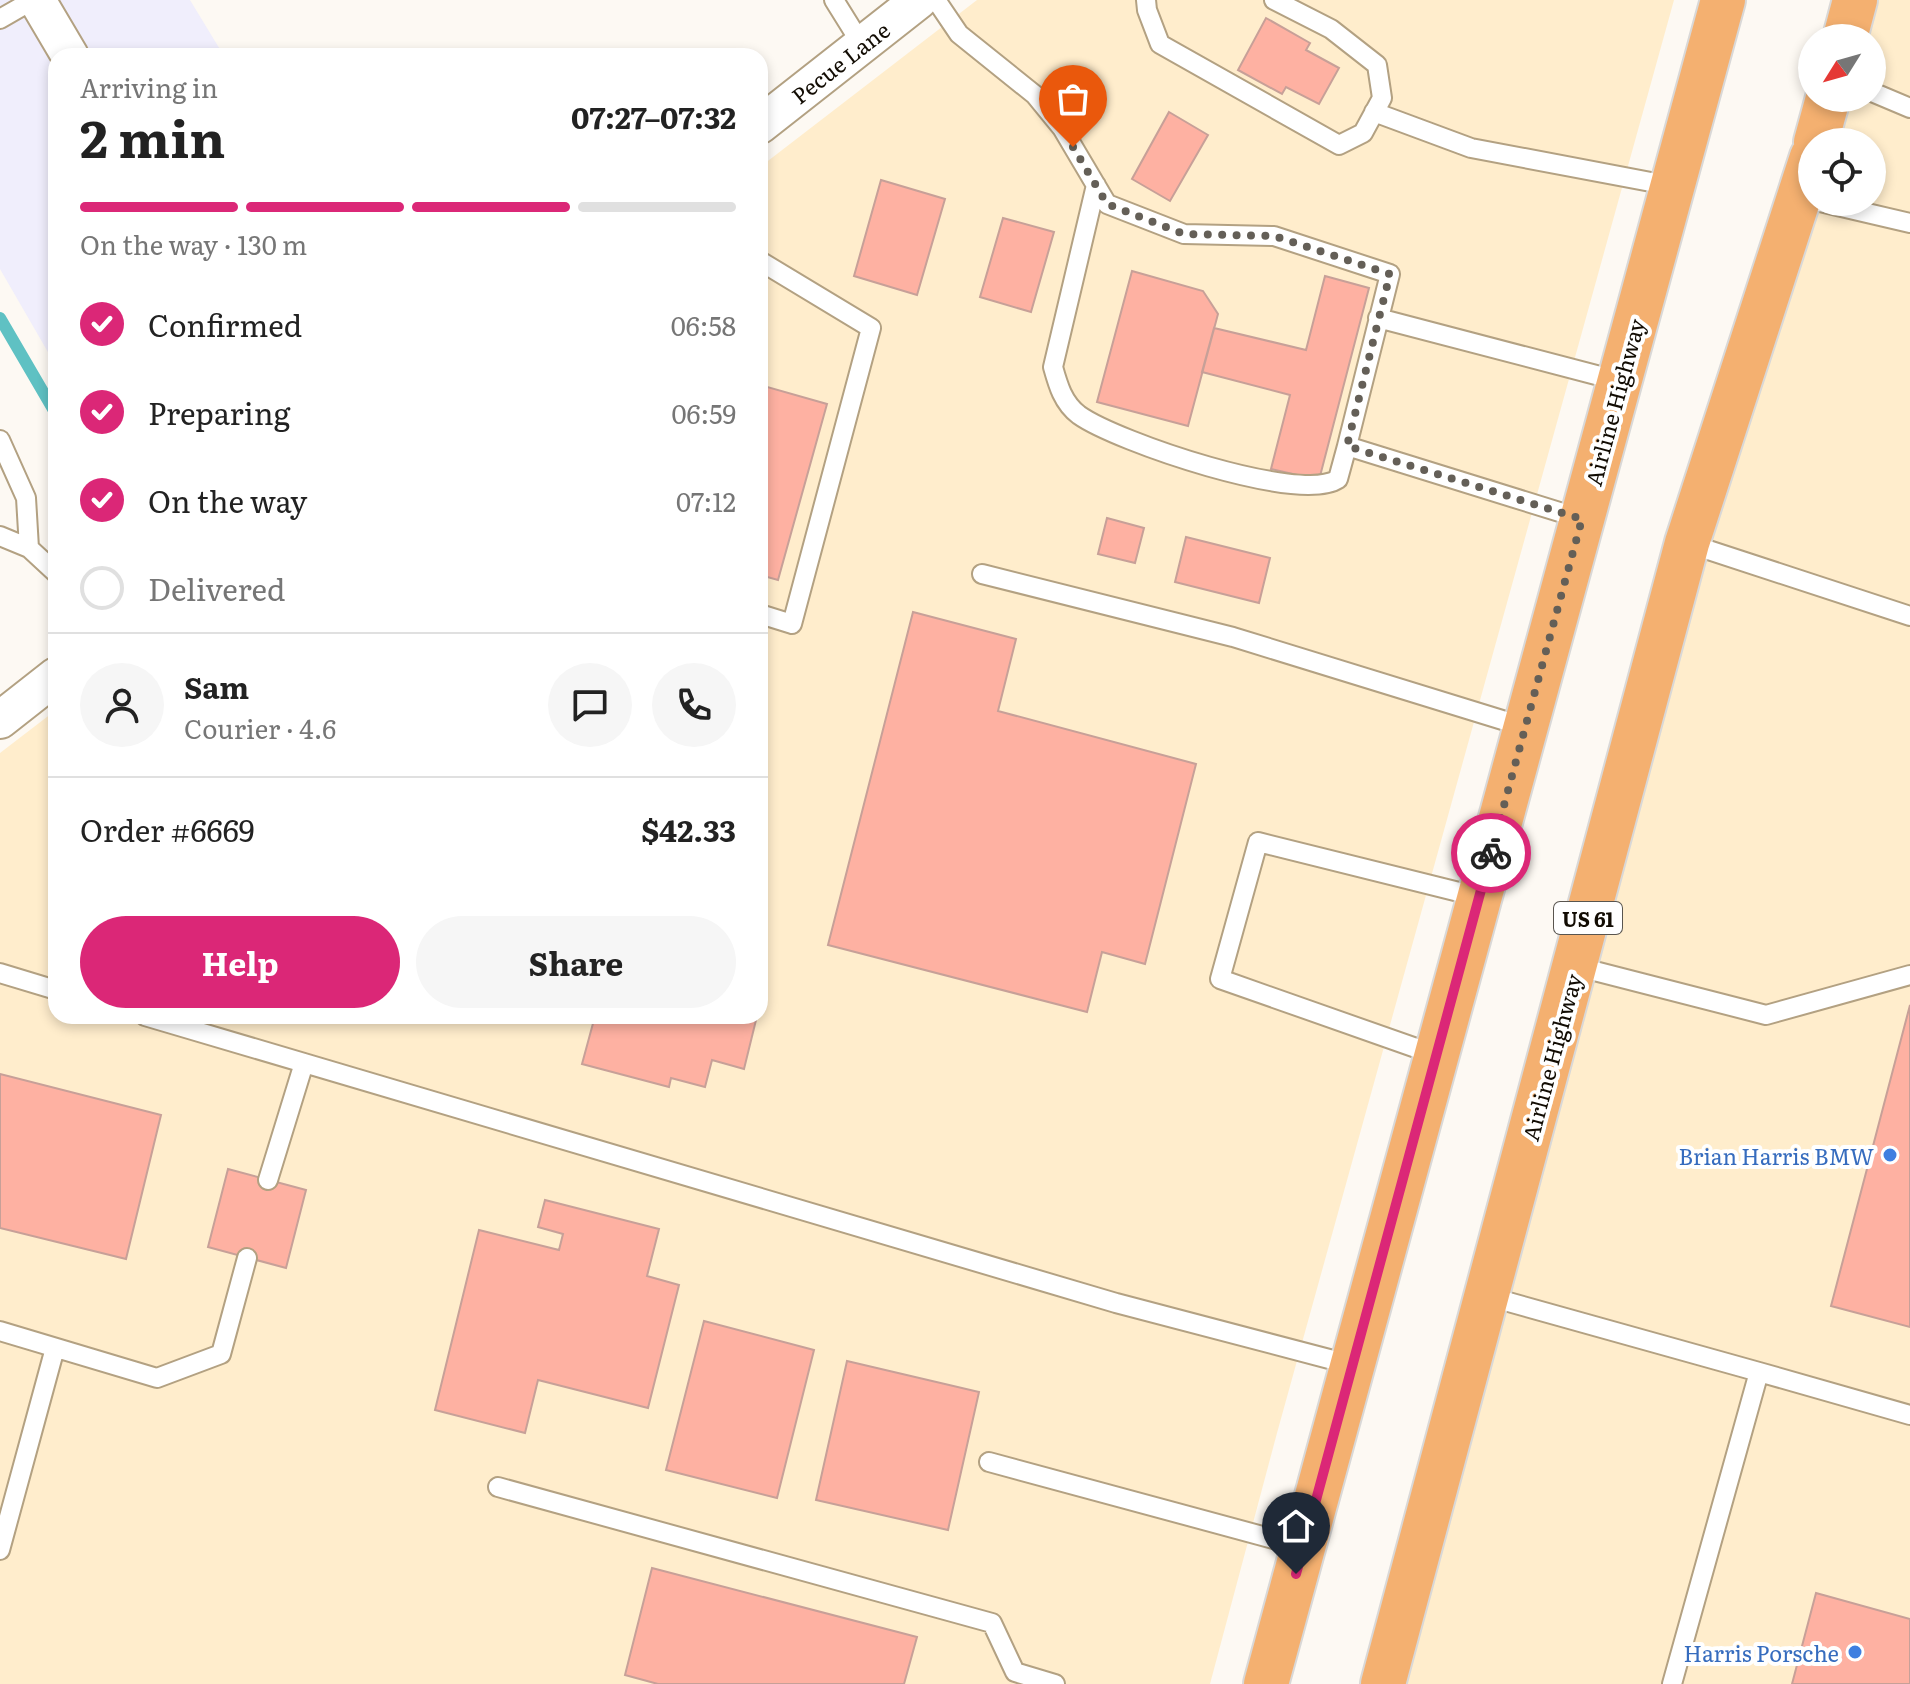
<!DOCTYPE html>
<meta charset="utf-8">
<style>
:root{--surface:#fff;--page:#f6f6f6;--text:#222;--muted:#767676;--line:#e0e0e0;--accent:#db2777}
body{margin:0;font-family:Literata,serif;background:var(--page);color:var(--text);height:100vh;display:flex;flex-direction:column;font-size:30px;white-space:nowrap}
*{box-sizing:border-box;margin:0}
p{font-size:26px;color:var(--muted)}
.icon{flex:none;width:44px;height:44px;fill:none;stroke:currentColor;stroke-width:2;stroke-linecap:round;stroke-linejoin:round}
.map{position:relative;flex:1;overflow:hidden}
.details{position:absolute;left:48px;top:48px;width:720px;height:976px;display:flex;flex-direction:column;background:var(--surface);border-radius:24px;box-shadow:0 4px 12px #0003}
.details>*{flex:none}
.needle{width:52px;rotate:233deg}
.tools{position:absolute;left:1798px;top:24px;display:grid;gap:16px}
.tools a{display:grid;place-items:center;width:88px;height:88px;border-radius:50%;background:var(--surface);box-shadow:0 4px 12px #0003;font-size:40px}
.pin{position:absolute;display:grid;place-items:center;width:68px;height:68px;color:#fff;margin:-82px -34px;border-radius:50% 50% 50% 0;rotate:-45deg;box-shadow:0 0 8px #0007}
.pin .icon{rotate:45deg}
.courier{position:absolute;display:grid;place-items:center;width:80px;height:80px;margin:-40px;border:6px solid #db2777;border-radius:50%;background:#fff;color:#222;box-shadow:0 2px 10px #0007}
.headline em{font-style:normal;font-weight:700}
.headline div{display:flex;flex-direction:column-reverse}
.headline{display:flex;align-items:center;justify-content:space-between;height:136px;padding:0 32px}
h1{font-size:52px;font-weight:700;line-height:60px}
.bar{display:grid;grid-template-columns:repeat(4,1fr);gap:12px 8px;align-content:center;height:96px;padding:0 32px}
.bar i{height:10px;border-radius:6px;background:var(--line)}
.bar .current{background:var(--accent)}
.bar p{grid-column:span 4}
.line{display:flex;align-items:center;gap:20px;padding:0 32px;border-top:2px solid var(--line)}
.line div{flex:1}
.round{display:grid;place-items:center;flex:none;width:84px;height:84px;border-radius:42px;background:var(--page)}
ol{padding:0 32px;list-style:none}
li{display:flex;align-items:center;gap:24px;height:88px}
li p{margin-inline-start:auto}
li .icon{padding:8px;border-radius:50%;background:var(--accent);color:#fff;stroke-width:4}
li:last-child{color:var(--muted)}
li i{width:44px;height:44px;border:4px solid var(--line);border-radius:50%}
.action{display:flex;gap:16px;margin-top:auto;padding:16px 32px}
.action a{flex:1;height:92px;border-radius:48px;background:var(--accent);color:#fff;font-size:32px;font-weight:700;line-height:92px;text-align:center}
.action a+a{background:var(--page);color:var(--text)}
.map>svg:first-child{display:block}
.built{fill:#ffedcc}
.medical{fill:#f0eefc}
.lines{fill:none;stroke-linecap:round;stroke-linejoin:round}
.stream{stroke:#5fc1c3;stroke-width:12}
.building{fill:#feb1a2;stroke:#c7a098;stroke-width:2}
.service-casing{stroke:#b3a182;stroke-width:22}
.minor-casing{stroke:#b3a182;stroke-width:40}
.trunk-casing{stroke:#d9d8d7;stroke-width:48}
.service{stroke:#fff;stroke-width:18}
.minor{stroke:#fff;stroke-width:36}
.trunk{stroke:#f4b070;stroke-width:44}
.done{stroke:#645f57;stroke-width:8;stroke-dasharray:0 14.4}
.route{stroke:#db2777;stroke-width:10}
.shop-dot{fill:#3f7fe0;stroke:#fff;stroke-width:3}
.labels{text-anchor:middle;dominant-baseline:central;stroke-width:8;stroke-linejoin:round;paint-order:stroke}
.shield{fill:#fff;stroke:#59554f;stroke-width:2}
.shield-label{font-size:20px;font-weight:bold;fill:#120c03}
.street-label{font-size:22px;fill:#120c03;stroke:#fff}
.shop-label{font-size:22px;fill:#366cbe;stroke:#fff;text-anchor:end}
</style>
<div class="map">
<svg width="1910" height="1684" viewBox="0 0 1910 1684">
<rect width="100%" height="100%" fill="#fdf9f3"/>
<path class="built" d="M977 0H1674L1277 1433 1210 1684H0V753L56 710V1016H760V167Z
M1856 0H1910V1684H1400L1812 163V202H1872V142H1818L1830 98H1872V38H1846Z"/>
<path class="medical" d="M0 0H190L224 56H56V366L0 269Z"/>
<g class="lines">
<path class="stream" d="M0 318 56 414"/>
</g>
<path class="building" d="M1266 18 1310 43 1306 50 1339 68 1319 104 1286 87 1282 94 1238 70Z
M1169 112 1208 135 1170 201 1132 179Z
M881 180 945 199 917 295 854 276Z
M1003 218 1054 232 1031 312 980 297Z
M1132 271 1203 291 1218 314 1188 426 1097 402Z
M1325 276 1369 288 1319 480 1271 469 1290 395 1202 372 1214 328 1306 350Z
M760 385 827 404 778 580 760 575Z
M1107 518 1144 528 1135 563 1098 554Z
M1186 537 1270 558 1259 603 1175 582Z
M913 612 1016 639 998 711 1196 764 1145 964 1102 952 1087 1012 828 945Z
M1910 1005V1327L1831 1306Z
M595 1016H757L744 1069 712 1060 705 1087 671 1078 669 1087 582 1064Z
M0 1074 161 1115 126 1259 0 1228Z
M228 1169 306 1190 286 1268 208 1247Z
M545 1200 659 1229 647 1276 679 1285 648 1408 538 1380 525 1433 435 1410 479 1230 559 1250 563 1234 538 1227Z
M704 1321 814 1350 777 1498 666 1470Z
M847 1361 979 1392 948 1530 816 1500Z
M652 1568 917 1637 904 1684H658L625 1675Z
M1816 1593 1910 1619V1684H1792Z"/>
<g class="lines">
<g class="service-casing">
<path id="service" d="M834 0 862 45
M936 0 959 34 1035 95 1062 128 1107 204 1184 234 1274 236 1390 274 1347 446 1582 519
M1146 0 1147 10 1160 44 1339 145 1363 133 1382 98 1377 65 1331 29 1274 0
M0 19 33 0
M1872 92 1910 108
M1374 112 1471 148 1672 186
M1096 185 1053 367C1058 385 1063 403 1079 415 1117 442 1300 504 1338 479L1347 446
M1820 202 1910 223
M760 261 871 328 792 624 760 614
M1378 318 1619 381
M0 440 26 498 29 548
M0 536 29 548 56 573
M1687 543 1910 616
M982 574 1233 637 1525 727
M1575 966 1766 1015 1910 975
M0 973 56 990
M145 1016 1116 1303 1352 1365
M1436 1055 1220 979 1258 842 1479 897
M268 1180 304 1063
M1487 1296 1759 1372 1672 1684
M0 1331 157 1378 221 1354 247 1258
M1759 1372 1910 1415
M989 1462 1303 1547
M498 1487 992 1623 1015 1672 1055 1684
M0 1550 55 1348"/>
</g>
<g class="minor-casing">
<path id="minor" d="M37 0 70 56
M760 125 919 0
M0 720 56 676"/>
</g>
<g class="trunk-casing">
<path id="trunk" d="M1845 38 1855 0
M1816 142 1828 98
M1266 1684 1723 0
M1383 1684 1687 543 1812 157"/>
</g>
<use href="#service" class="service"/>
<use href="#minor" class="minor"/>
<use href="#trunk" class="trunk"/>
</g>
<g class="lines">
<path class="done" d="M1073 147 1107 204 1184 234 1274 236 1390 274 1347 446 1582 519 1491 853"/>
<path class="route" d="M1296 1574 1491 853"/>
</g>
<g class="shop-dot">
<circle cx="1890" cy="1155" r="8"/>
<circle cx="1855" cy="1652" r="8"/>
</g>
<g class="labels">
<rect class="shield" x="1554" y="902" width="68" height="32" rx="6"/>
<g class="shield-label">
<text x="1588" y="918">US 61</text>
</g>
<g class="street-label">
<text transform="translate(840 62) rotate(-38)">Pecue Lane</text>
<text transform="translate(1614 402) rotate(-75)">Airline Highway</text>
<text transform="translate(1551 1057) rotate(-75)">Airline Highway</text>
</g>
<g class="shop-label">
<text x="1874" y="1155">Brian Harris BMW</text>
<text x="1839" y="1652">Harris Porsche</text>
</g>
</g>
</svg>
<div class="tools">
<a><svg class="needle" viewBox="-14 -14 28 28"><path d="M0-13l5 13h-10z" fill="#e53935"/><path d="M0 13l5-13h-10z" fill="#767676"/></svg></a>
<a><svg class="icon" aria-label="locate" viewBox="0 0 24 24"><circle cx="12" cy="12" r="6"/><path d="M12 2v4M12 18v4M2 12h4M18 12h4"/></svg></a>
</div>
<div class="pin" style="left:1073px;top:147px;background:#ea580c"><svg class="icon" aria-label="bag" viewBox="0 0 24 24"><path d="M5 8h14l-1 12H6zM9 8a3 3 0 0 1 6 0"/></svg></div>
<div class="pin" style="left:1296px;top:1574px;background:#1f2937"><svg class="icon" aria-label="home" viewBox="0 0 24 24"><path d="M3 11l9-7 9 7M6 9v11h12V9"/></svg></div>
<div class="courier" style="left:1491px;top:853px"><svg class="icon" aria-label="bike" viewBox="0 0 24 24"><circle cx="6" cy="16" r="4"/><circle cx="18" cy="16" r="4"/><path d="M6 16l4-8h5l3 8M10 8l3 8H6M13 5h3"/></svg></div>
<section class="details">
<div class="headline"><div><h1>2 min</h1><p>Arriving in</p></div><em>07:27–07:32</em></div>
<div class="bar"><i class="current"></i><i class="current"></i><i class="current"></i><i></i><p>On the way · 130 m</p></div>
<ol>
<li><svg class="icon" aria-label="check" viewBox="0 0 24 24"><path d="M5 12l5 5 9-10"/></svg>Confirmed<p>06:58</p></li>
<li><svg class="icon" aria-label="check" viewBox="0 0 24 24"><path d="M5 12l5 5 9-10"/></svg>Preparing<p>06:59</p></li>
<li><svg class="icon" aria-label="check" viewBox="0 0 24 24"><path d="M5 12l5 5 9-10"/></svg>On the way<p>07:12</p></li>
<li><i></i>Delivered</li>
</ol>
<div class="line" style="height:144px"><a class="round"><svg class="icon" aria-label="person" viewBox="0 0 24 24"><circle cx="12" cy="8" r="4"/><path d="M4 21q1-7 8-7t8 7"/></svg></a><div><b>Sam</b><p>Courier · 4.6</p></div><a class="round"><svg class="icon" aria-label="chat" viewBox="0 0 24 24"><path d="M4 5h16v11H9l-5 4z"/></svg></a><a class="round"><svg class="icon" aria-label="phone" viewBox="0 0 24 24"><path d="M5 4h4l2 5-3 2q2 4 5 5l2-3 5 2v4C11 20 4 13 5 4z"/></svg></a></div>
<div class="line" style="height:104px"><div>Order #6669</div><b>$42.33</b></div>
<div class="action"><a>Help</a><a>Share</a></div>
</section>
</div>
